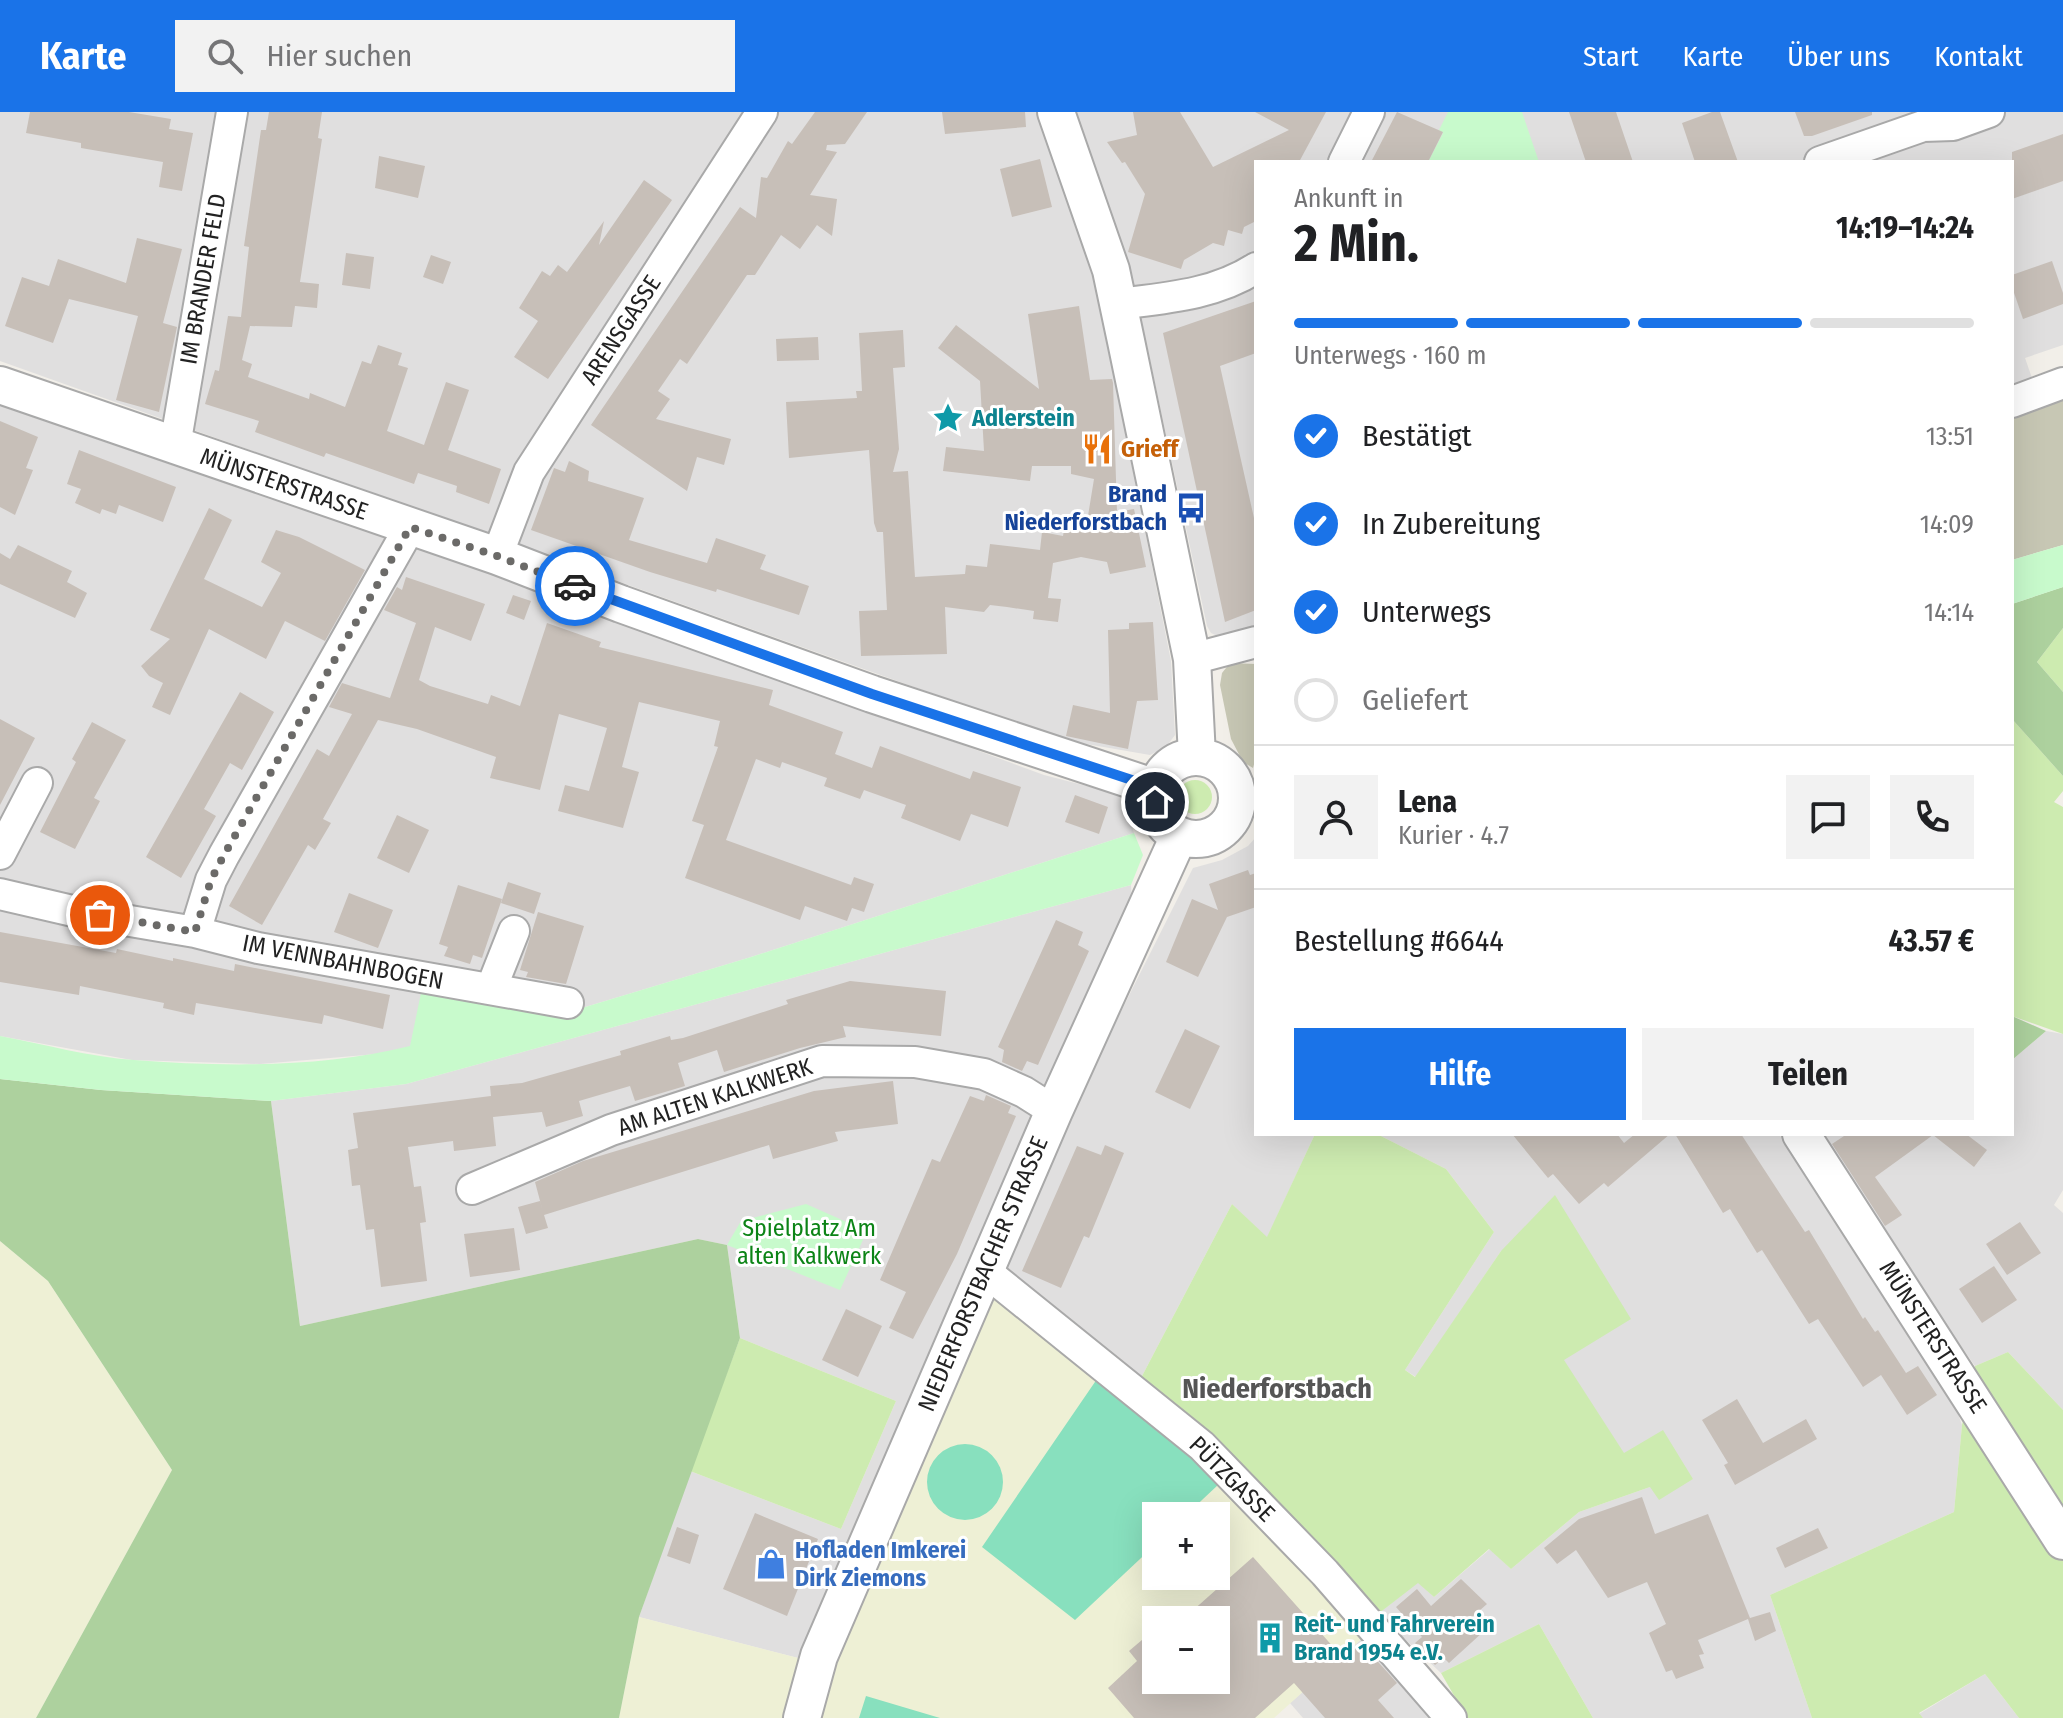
<!DOCTYPE html>
<html lang="de">
<meta charset="utf-8">
<style>
:root{--surface:#fff;--page:#f2f2f2;--text:#202124;--muted:#757577;--line:#e0e0e0;--accent:#1a73e8}
body{margin:0;font-family:"Fira Sans Condensed",sans-serif;background:var(--page);color:var(--text);height:100vh;display:flex;flex-direction:column;font-size:30px;white-space:nowrap}
*{box-sizing:border-box;margin:0}
p{font-size:26px;color:var(--muted)}
.icon{flex:none;width:44px;height:44px;fill:none;stroke:currentColor;stroke-width:2;stroke-linecap:round;stroke-linejoin:round}
.map{position:relative;flex:1;overflow:hidden}
.side{position:absolute;left:1254px;top:48px;width:760px;height:976px;display:flex;flex-direction:column;background:var(--surface);border-radius:0px;box-shadow:0 8px 32px #0002}
.side>*{flex:none}
.buttons{position:absolute;left:1142px;top:1390px;display:grid;gap:16px}
.buttons a{display:grid;place-items:center;width:88px;height:88px;border-radius:0px;background:var(--surface);box-shadow:0 8px 32px #0002;font-size:40px}
.pin{position:absolute;display:grid;place-items:center;width:68px;height:68px;color:#fff;margin:-34px;border:4px solid #fff;border-radius:50%;box-shadow:0 2px 8px #0007}
.courier{position:absolute;display:grid;place-items:center;width:80px;height:80px;margin:-40px;border:6px solid #1a73e8;border-radius:50%;background:#fff;color:#222;box-shadow:0 2px 10px #0007}
.head em{font-style:normal;font-weight:700}
.head div{display:flex;flex-direction:column-reverse}
.head{display:flex;align-items:center;justify-content:space-between;height:136px;padding:0 40px}
h1{font-size:52px;font-weight:700;line-height:60px}
.bar{display:grid;grid-template-columns:repeat(4,1fr);gap:12px 8px;align-content:center;height:96px;padding:0 40px}
.bar i{height:10px;border-radius:6px;background:var(--line)}
.bar .on{background:var(--accent)}
.bar p{grid-column:span 4}
.line{display:flex;align-items:center;gap:20px;padding:0 40px;border-top:2px solid var(--line)}
.line div{flex:1}
.round{display:grid;place-items:center;flex:none;width:84px;height:84px;border-radius:0px;background:var(--page)}
ol{padding:0 40px;list-style:none}
li{display:flex;align-items:center;gap:24px;height:88px}
li p{margin-inline-start:auto}
li .icon{padding:8px;border-radius:50%;background:var(--accent);color:#fff;stroke-width:4}
li:last-child{color:var(--muted)}
li i{width:44px;height:44px;border:4px solid var(--line);border-radius:50%}
.action{display:flex;gap:16px;margin-top:auto;padding:16px 40px}
.action a{flex:1;height:92px;border-radius:0px;background:var(--accent);color:#fff;font-size:32px;font-weight:700;line-height:92px;text-align:center}
.action a+a{background:var(--page);color:var(--text)}
header{display:flex;align-items:center;gap:48px;box-sizing:border-box;height:112px;padding:0 40px;background:var(--accent);color:#fff}
header strong{font-size:38px}
nav{display:flex;gap:44px;margin-inline-start:auto;font-size:28px}
.search{width:560px;height:72px;background:var(--page);display:flex;align-items:center;gap:20px;box-sizing:border-box;padding:0 28px;border-radius:0px;color:var(--muted);font-size:30px}
.map>svg:first-child{display:block}
.residential{fill:#e0dfdf}
.construction{fill:#c7c7b4}
.farmland{fill:#eef0d5;fill-rule:evenodd}
.grass{fill:#cdebb0}
.forest{fill:#add19e}
.park{fill:#c8facc}
.pitch{fill:#88e0be}
.building{fill:#c7bfb8}
.lines{fill:none;stroke-linecap:round;stroke-linejoin:round}
.minor-casing{stroke:#a9a9a9;stroke-width:34}
.tertiary-casing{stroke:#a9a9a9;stroke-width:40}
.minor{stroke:#fff;stroke-width:30}
.tertiary{stroke:#fff;stroke-width:36}
.done{stroke:#6b6a68;stroke-width:8;stroke-dasharray:0 14.4}
.route{stroke:#1a73e8;stroke-width:10}
.labels{text-anchor:middle;dominant-baseline:central;stroke-width:6;stroke-linejoin:round;paint-order:stroke}
.street-label{font-size:24px;fill:#222;stroke:#fff}
.culture-label{font-size:24px;font-weight:bold;fill:#0d838f;stroke:#fff;text-anchor:start}
.food-label{font-size:24px;font-weight:bold;fill:#c56008;stroke:#fff;text-anchor:start}
.transit-label{font-size:24px;font-weight:bold;fill:#164399;stroke:#fff;text-anchor:end}
.park-label{font-size:24px;fill:#0c8416;stroke:#fff}
.shop-label{font-size:24px;font-weight:bold;fill:#366cbe;stroke:#fff;text-anchor:start}
.quarter-label{font-size:28px;font-weight:bold;fill:#555;stroke:#fff}
</style>
<header>
<strong>Karte</strong>
<div class="search"><svg class="icon" aria-label="search" viewBox="0 0 24 24"><circle cx="10" cy="10" r="6"/><path d="M15 15l6 6"/></svg>Hier suchen</div>
<nav><a>Start</a><a>Karte</a><a>Über uns</a><a>Kontakt</a></nav>
</header>
<div class="map">
<svg width="2063" height="1606" viewBox="0 0 2063 1606">
<rect width="100%" height="100%" fill="#f2efe9"/>
<path class="residential" d="M0 0H1040L1108 195 1123 309 1171 549 1175 623 1166 635 1150 643 1063 628 0 249Z
M1070 0H2063V233L2025 246 2033 269 2012 276V50H1256V517L1224 527 1211 521 1207 514 1147 234 1124 156Z
M0 286 382 418 1044 663 1122 683 1134 721 751 845 562 902 377 942 260 952 132 948 0 924Z
M1256 725V1022H1315L1267 1126 1232 1092 1141 1266 1002 1158 1068 1005 1193 756 1222 748 1248 734Z
M1131 773 1132 790 802 1547 639 1505 690 1359 841 1417 896 1289 740 1226 727 1133 698 1127 300 1214 271 989 406 972Z
M2046 919 2063 922V1078L2054 1093 2063 1101V1298L2008 1240 1975 1254 1840 1063 1816 1022H2012V948Z
M1377 1022H1779L1949 1276 1962 1313 1954 1400 1770 1483 1812 1606H1593L1539 1512 1441 1561 1378 1502 1418 1470 1434 1485 1490 1437 1511 1457 1579 1400 1650 1375 1693 1367 1624 1342 1563 1248 1501 1139 1416 1265 1405 1258 1494 1120 1446 1057Z
M1367 1522 1441 1606H1303L1290 1591Z
M1985 1562 2019 1606H1923L1919 1602Z"/>
<path class="construction" d="M2063 284V433L2012 448V302Z
M1230 551 1256 552V645L1253 656 1243 650 1231 627 1220 573 1222 561Z"/>
<path class="farmland" d="M0 1129 48 1169 172 1358 36 1606H0Z
M993 1174 1205 1349 1367 1522 1274 1606H820L834 1545ZM1156 1404H1216V1464H1156ZM1156 1508H1216V1568H1156Z
M639 1505 802 1547 788 1606H619Z"/>
<path class="grass" d="M2063 516V580L2037 550Z
M2012 607 2063 664V679L2054 690 2063 695V922L2012 904Z
M1178 685a17 17 0 1 1 34 0a17 17 0 1 1-34 0Z
M1315 1022H1377L1446 1057 1494 1120 1405 1258 1415 1265 1501 1139 1555 1083 1631 1207 1564 1248 1624 1341 1663 1318 1693 1367 1659 1388 1650 1375 1579 1400 1511 1457 1489 1437 1434 1485 1418 1471 1378 1502 1141 1266 1232 1092 1267 1125Z
M740 1226 896 1289 841 1417 690 1359Z
M2008 1240 2063 1298V1606H2019L1985 1562 1919 1601 1923 1606H1812L1770 1483 1954 1400 1962 1313 1975 1254Z
M1539 1512 1593 1606H1467L1441 1561Z"/>
<path class="forest" d="M2063 475V516L2037 550 2063 580V664L2012 607V492Z
M2012 904 2046 919 2012 948Z
M0 967 101 978 271 989 300 1214 698 1127 727 1133 740 1226 639 1505 619 1606H36L172 1358 48 1169 0 1129Z"/>
<path class="park" d="M1448 0H1522L1539 50H1428L1443 21 1439 18Z
M2063 433V475L2012 492V448Z
M1134 721 1143 743 1131 773 406 972 271 989 101 978 0 967V924C44 932 89 945 134 948 223 955 322 956 410 934L421 881 562 902 751 845Z
M806 1092 867 1119 840 1178 727 1133 741 1109Z"/>
<path class="pitch" d="M1097 1267 1116 1277 1219 1372 1185 1404H1156V1432L1075 1508 982 1435Z
M927 1370a38 38 0 1 1 76 0a38 38 0 1 1-76 0Z
M866 1584 940 1606H859Z"/>
<path class="building" d="M30 0H129L171 7 169 17 193 21 182 79 159 75 163 50 81 36V31L26 21Z
M269 0H322L318 26 322 27 300 170 319 172 317 196 295 194 292 215 250 214 242 248 252 252 248 265 309 287 310 281 345 295 362 249 371 252 378 233 402 241 398 253 408 256 387 319 424 333 446 270 469 278 448 338 501 357 489 392 456 380 457 374 418 361 414 372 326 341 324 345 255 320 259 309 205 292 215 258 219 259 228 204 241 205 249 135 244 134 261 18H266Z
M815 0H867L845 32 827 33 826 38 837 40 810 83 837 87 832 124 817 113 800 137 781 123 755 163H747L687 252 680 247 658 279 670 287 656 307 731 327 724 353 697 345 687 379 591 313 740 95 756 106 761 65 767 66 788 29 792 32Z
M942 0H1025L1026 15 945 22Z
M1133 0H1180L1213 55 1289 18 1255 0H1326L1299 50H1256V109L1244 115 1242 122 1228 118 1224 134 1213 131 1184 148 1181 157 1128 140 1145 82 1125 50 1122 51 1107 30 1137 23Z
M1397 0 1443 20 1428 50H1371Z
M1569 0H1616L1633 50H1586Z
M1712 0H1720L1738 50H1695L1682 11Z
M1795 0H1872V3L1812 24H1804Z
M2063 22V69L2012 87V40Z
M379 44 425 54 418 86 375 76Z
M1040 47 1052 95 1012 105 1000 57Z
M644 68 672 88 548 267 514 245 538 209 519 196 542 159 550 164 558 153 567 160 604 109 599 133Z
M137 126 182 137 163 211 177 215 159 300 116 288 138 204 69 187 53 231 5 214 22 165 49 174 58 147 126 171Z
M346 141 374 145 370 177 342 173Z
M431 143 451 150 443 172 423 165Z
M2052 149 2063 181V192L2023 207 2012 175V163Z
M1256 189V241L1220 254 1256 415V498L1225 510 1163 221Z
M1079 194 1090 268 1112 267 1113 271 1117 400 1134 397 1146 455 1110 462 1107 450 1081 445 1053 451 1048 486 1061 487 1058 510 1033 507 1034 499 1007 495 990 493 984 500 945 495 947 542 861 544 859 499 887 498 883 420H877L874 411 869 338 789 346 786 290 857 286 856 279H862L859 221 903 218 905 255 893 256 899 337 893 360 908 359 915 465 965 462 966 453 987 455 990 432 1040 438 1042 420 1063 424 1066 406 1087 410 1094 367 1071 362V354H1032L1030 369 943 359 946 335 984 339 980 269 938 236 956 213 1039 277 1028 202Z
M818 225 819 248 777 249 776 227Z
M0 309 38 325 26 356 33 358 15 403 0 395Z
M79 338 176 375 163 410 119 393 116 402 102 397 100 402 75 391 81 377 67 372Z
M569 349 589 359 588 369 644 386 629 428 707 451 716 426 766 443 760 457 809 474 799 503 717 477 716 480 650 460 531 418 554 356 565 360Z
M209 396 232 408 204 467 262 495 281 461 261 450 276 418 299 425 365 458 325 529 285 509 266 547 209 517 170 603 152 595 163 571 149 564 141 554 170 527 150 518Z
M18 433 72 459 67 470 87 481 75 506 0 472V441L10 447Z
M406 465 485 492 471 529 435 515 419 568 430 574 488 592 491 583 520 594 547 511 601 530 599 535 773 578 769 593 843 620 835 642 872 656 880 634 970 667 973 659 1021 675 1008 715 971 702 960 729 901 706 906 693 864 678 860 687 824 674 827 666 782 650 780 656 756 647 726 728 851 773 854 765 874 772 864 800 852 796 847 809 805 794 800 808 685 766 704 713 692 709 718 635 714 634 720 609 639 590 622 655 639 660 623 716 558 699 565 673 589 679 607 616 559 602 540 678 490 666 496 645 417 617 378 608 323 707 331 711 315 738 308 733 262 813 229 794 317 637 329 644 352 602 329 595 342 571 390 586 416 511 384 498 397 475 402 478Z
M513 483 531 489 524 508 506 501Z
M1153 510 1158 588 1137 589 1128 637 1066 624 1073 593 1110 601 1108 518 1129 517V511Z
M240 580 274 600 242 658 230 651 204 697 216 704 181 766 146 745Z
M0 607 35 626 0 693Z
M92 610 126 628 94 686 100 689 75 737 40 720 76 650 72 647Z
M1075 683 1108 695 1099 722 1065 710Z
M397 703 429 718 409 761 377 746Z
M1248 758 1250 763 1256 761V795L1227 805 1198 865 1166 850 1192 787 1218 798 1209 772Z
M508 770 541 781 534 802 501 791Z
M458 773 502 787 482 846 473 843 470 852 444 844 448 835 439 832Z
M349 781 393 798 378 836 334 820Z
M538 800 584 814 566 872 526 865 528 860 520 858Z
M1056 808 1083 820 1078 833 1089 839 1038 953 1027 949 1022 959 1002 950 1004 938 998 935Z
M0 820 116 841 117 837 173 849V846L234 859 235 852 390 883 383 917 324 903 322 912 196 891 194 903 163 896 164 891 80 874 79 883 0 870Z
M850 869 946 879 941 924 843 914 846 925 800 936 724 960 717 938 678 951 685 974 635 989 630 974 579 989 583 1004 546 1015 542 1000 493 1005 496 1034 454 1039 453 1029 408 1035 414 1075 421 1074 426 1110 420 1111 427 1169 381 1175 374 1117 366 1118 360 1073 352 1074 348 1038 358 1036 353 1001 491 984 490 974 522 971 621 943 620 939 670 924 671 928 683 926 788 892 786 888Z
M1185 917 1220 934 1190 997 1155 980Z
M893 969 898 1012 835 1020 838 1029 773 1047 769 1033 544 1103 548 1116 526 1122 518 1095 540 1089 543 1100 535 1070 583 1049 814 979Z
M986 983 1011 994 1008 1001 1016 1004 957 1142 913 1227 889 1216 906 1180 880 1168 932 1047 940 1050 970 984 984 989Z
M1512 1022H1617L1624 1031 1635 1022H1670L1608 1075 1604 1071 1579 1092 1553 1062 1548 1066Z
M1675 1022H1741L1805 1120 1809 1118 1863 1207 1865 1205 1875 1220 1878 1218 1906 1261 1918 1254 1937 1283 1907 1303 1881 1263 1863 1275 1818 1207 1809 1212 1762 1138 1757 1141 1730 1097 1723 1101Z
M1847 1022H1966L1987 1038 1974 1055 1933 1023 1875 1065 1902 1103 1885 1114 1832 1032Z
M1105 1033 1124 1041 1089 1126 1084 1124 1061 1176 1022 1159 1077 1034 1101 1043Z
M2020 1110 2041 1141 2007 1163 1986 1132Z
M514 1116 520 1158 470 1165 464 1122Z
M1994 1154 2017 1188 1982 1211 1959 1177Z
M846 1197 882 1214 858 1265 822 1248Z
M1737 1287 1763 1331 1806 1307 1817 1327 1735 1373 1724 1353 1728 1351 1702 1308Z
M1642 1385 1655 1422 1708 1402 1750 1506 1770 1500 1776 1519 1755 1529 1748 1507 1698 1528 1704 1542 1699 1543 1704 1556 1676 1567 1672 1558 1666 1560 1649 1521 1666 1512 1647 1470 1608 1486 1576 1438 1557 1452 1544 1436 1579 1407Z
M755 1401 818 1427 787 1504 723 1477Z
M677 1415 699 1423 690 1452 667 1444Z
M1818 1416 1828 1436 1785 1456 1776 1436Z
M1253 1445 1344 1547 1361 1531 1389 1562 1397 1571 1378 1588 1394 1606H1325L1294 1571 1255 1606H1134L1108 1576 1137 1549 1129 1539 1156 1516V1568H1216V1508H1182Z
M1461 1467 1487 1492 1471 1506 1483 1520 1449 1551 1444 1546 1435 1553 1415 1531 1422 1525 1396 1495 1417 1477 1431 1494Z"/>
<g class="lines">
<g class="minor-casing">
<path id="minor" d="M1344 50 1369 0
M1820 50 1923 14 1953 13 1989 0
M1118 192C1166 186 1214 183 1256 156
M2012 290 2063 271
M175 334 232 0
M497 444 529 360 762 0
M1192 547 1256 530
M0 742 37 671
M0 782 77 800 195 820 211 768 224 743 410 415
M195 820 258 836 568 891
M491 877 514 819
M472 1077 611 1018 822 949 915 950 984 962 1024 980 1054 999
M985 1159 1202 1334 1325 1461 1451 1606"/>
</g>
<g class="tertiary-casing">
<path id="tertiary" d="M1056 0 1111 158 1126 229 1192 547 1197 644
M0 273 497 444 621 492 872 582 1156 676
M1155 686a41 41 0 1 1 82 0a41 41 0 1 1-82 0Z
M1801 1022 2063 1429
M802 1606 819 1544 1054 999 1179 724"/>
</g>
<use href="#minor" class="minor"/>
<use href="#tertiary" class="tertiary"/>
</g>
<g class="lines">
<path class="done" d="M100 803 195 820 211 768 224 743 410 415 497 444 575 474"/>
<path class="route" d="M575 474 872 582 1156 676 1155 690"/>
</g>
<defs>
<g id="sight-bare" transform="scale(2.4)"><path d="M0-6L1.8-2.2L6-1.7L2.9 1.2L3.7 5.4L0 3.3L-3.7 5.4L-2.9 1.2L-6-1.7L-1.8-2.2Z" fill="#0f9aa8" stroke="#fff" stroke-width="2.5" paint-order="stroke"/></g>
<g id="restaurant-bare" transform="scale(2.4)"><path d="M-5-6h1v4h1v-4h1v4h1v-4h1v5L-1.5 .5V6h-2V.5L-5-1ZM5-6V6H3V1.5H1.5Q1.5-4 5-6Z" fill="#e8710a" stroke="#fff" stroke-width="2.5" paint-order="stroke"/></g>
<g id="bus-bare" transform="scale(2.4)"><path d="M-5-6H5V4H4V6H2V4H-2V6H-4V4H-5ZM-3.5-4V0h7V-4ZM-3.5 1.2v1.5H-2V1.2ZM2 1.2v1.5H3.5V1.2Z" fill="#1a4fb4" stroke="#fff" stroke-width="2.5" paint-order="stroke"/></g>
<g id="shop-bare" transform="scale(2.4)"><path d="M-5-2.5h2.3a2.7 3.5 0 0 1 5.4 0H5L5.5 6h-11ZM-1.5-2.5h3a1.5 2.3 0 0 0-3 0Z" fill="#3f7fe0" stroke="#fff" stroke-width="2.5" paint-order="stroke"/></g>
<g id="building-bare" transform="scale(2.4)"><path d="M-4-6H4V6H1V3H-1V6H-4ZM-2.5-4.3h1.7v1.8h-1.7ZM.8-4.3h1.7v1.8H.8ZM-2.5-1h1.7V.8h-1.7ZM.8-1h1.7V.8H.8Z" fill="#0f9aa8" stroke="#fff" stroke-width="2.5" paint-order="stroke"/></g>
</defs>
<g fill-rule="evenodd">
<use href="#sight-bare" x="948" y="306"/>
<use href="#restaurant-bare" x="1097" y="337"/>
<use href="#bus-bare" x="1191" y="396"/>
<use href="#shop-bare" x="771" y="1452"/>
<use href="#building-bare" x="1270" y="1526"/>
</g>
<g class="labels">
<g class="street-label">
<text transform="translate(203 167) rotate(-80)">IM BRANDER FELD</text>
<text transform="translate(621 218) rotate(-57)">ARENSGASSE</text>
<text transform="translate(284 372) rotate(19)">MÜNSTERSTRASSE</text>
<text transform="translate(343 850) rotate(11)">IM VENNBAHNBOGEN</text>
<text transform="translate(715 985) rotate(-18)">AM ALTEN KALKWERK</text>
<text transform="translate(983 1162) rotate(-67)">NIEDERFORSTBACHER STRASSE</text>
<text transform="translate(1933 1225) rotate(57)">MÜNSTERSTRASSE</text>
<text transform="translate(1232 1367) rotate(45)">PÜTZGASSE</text>
</g>
<g class="culture-label">
<text x="972" y="306">Adlerstein</text>
<text x="1294" y="1512">Reit- und Fahrverein<tspan x="1294" dy="28">Brand 1954 e.V.</tspan></text>
</g>
<g class="food-label">
<text x="1121" y="337">Grieff</text>
</g>
<g class="transit-label">
<text x="1167" y="382">Brand<tspan x="1167" dy="28">Niederforstbach</tspan></text>
</g>
<g class="park-label">
<text x="809" y="1116">Spielplatz Am<tspan x="809" dy="28">alten Kalkwerk</tspan></text>
</g>
<g class="shop-label">
<text x="795" y="1438">Hofladen Imkerei<tspan x="795" dy="28">Dirk Ziemons</tspan></text>
</g>
<g class="quarter-label">
<text x="1277" y="1276">Niederforstbach</text>
</g>
</g>
</svg>
<div class="buttons">
<a>+</a>
<a>−</a>
</div>
<div class="pin" style="left:100px;top:803px;background:#ea580c"><svg class="icon" aria-label="bag" viewBox="0 0 24 24"><path d="M5 8h14l-1 12H6zM9 8a3 3 0 0 1 6 0"/></svg></div>
<div class="pin" style="left:1155px;top:690px;background:#1f2937"><svg class="icon" aria-label="home" viewBox="0 0 24 24"><path d="M3 11l9-7 9 7M6 9v11h12V9"/></svg></div>
<div class="courier" style="left:575px;top:474px"><svg class="icon" aria-label="car" viewBox="0 0 24 24"><path d="M5 17H2v-5l4-1 3-4h7l3 4 3 1v5h-3M9 17h6M6 11h13"/><circle cx="7" cy="17" r="2"/><circle cx="17" cy="17" r="2"/></svg></div>
<section class="side">
<div class="head"><div><h1>2 Min.</h1><p>Ankunft in</p></div><em>14:19–14:24</em></div>
<div class="bar"><i class="on"></i><i class="on"></i><i class="on"></i><i></i><p>Unterwegs · 160 m</p></div>
<ol>
<li><svg class="icon" aria-label="check" viewBox="0 0 24 24"><path d="M5 12l5 5 9-10"/></svg>Bestätigt<p>13:51</p></li>
<li><svg class="icon" aria-label="check" viewBox="0 0 24 24"><path d="M5 12l5 5 9-10"/></svg>In Zubereitung<p>14:09</p></li>
<li><svg class="icon" aria-label="check" viewBox="0 0 24 24"><path d="M5 12l5 5 9-10"/></svg>Unterwegs<p>14:14</p></li>
<li><i></i>Geliefert</li>
</ol>
<div class="line" style="height:144px"><a class="round"><svg class="icon" aria-label="person" viewBox="0 0 24 24"><circle cx="12" cy="8" r="4"/><path d="M4 21q1-7 8-7t8 7"/></svg></a><div><b>Lena</b><p>Kurier · 4.7</p></div><a class="round"><svg class="icon" aria-label="chat" viewBox="0 0 24 24"><path d="M4 5h16v11H9l-5 4z"/></svg></a><a class="round"><svg class="icon" aria-label="phone" viewBox="0 0 24 24"><path d="M5 4h4l2 5-3 2q2 4 5 5l2-3 5 2v4C11 20 4 13 5 4z"/></svg></a></div>
<div class="line" style="height:104px"><div>Bestellung #6644</div><b>43.57 €</b></div>
<div class="action"><a>Hilfe</a><a>Teilen</a></div>
</section>
</div>
